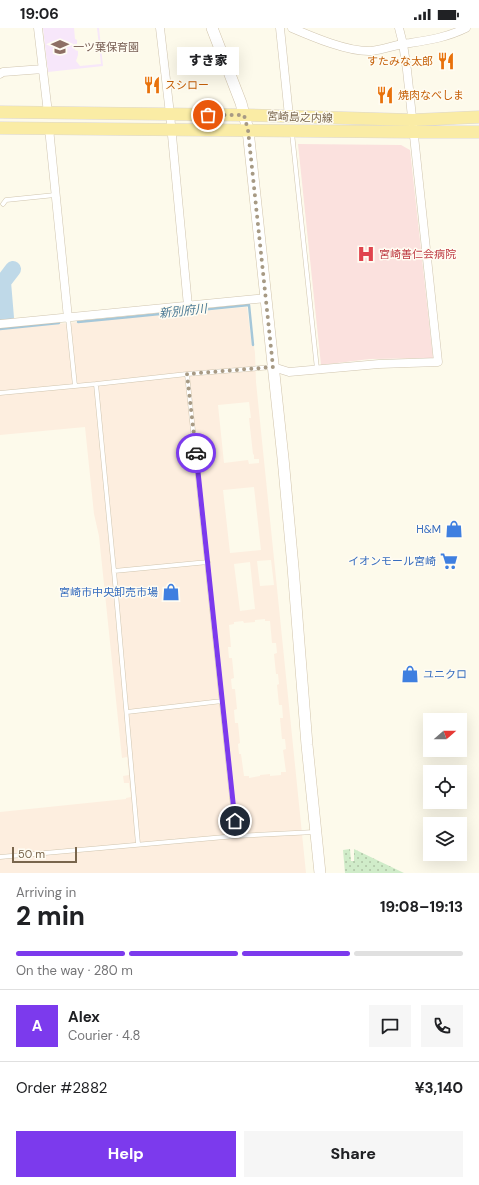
<!DOCTYPE html>
<meta charset="utf-8">
<style>
:root{--surface:#fff;--page:#f6f6f6;--text:#202124;--muted:#757577;--line:#e0e0e0;--accent:#7c3aed}
body{margin:0;font-family:"DM Sans","Noto Sans JP",sans-serif;background:var(--page);color:var(--text);height:100vh;display:flex;flex-direction:column;font-size:15px;white-space:nowrap}
*{box-sizing:border-box;margin:0}
p{font-size:13px;color:var(--muted)}
.icon{flex:none;width:22px;height:22px;fill:none;stroke:currentColor;stroke-width:2;stroke-linecap:round;stroke-linejoin:round}
.map{position:relative;height:845px;overflow:hidden}
.sheet{display:flex;flex-direction:column;background:var(--surface);flex:1}
.sheet>*{flex:none}
.needle{width:26px;rotate:70deg}
.fabs{position:absolute;left:423px;top:685px;display:grid;gap:8px}
.fabs a{display:grid;place-items:center;width:44px;height:44px;border-radius:0px;background:var(--surface);box-shadow:0 4px 16px #0002;font-size:20px}
.scale{position:absolute;left:12px;bottom:10px;width:65px;box-sizing:border-box;padding-left:4px;border:2px solid #79664d;border-top:0;font-size:11px;line-height:14px;white-space:nowrap;color:#79664d;-webkit-text-stroke:3px #fffcf2;paint-order:stroke}
.pin{position:absolute;display:grid;place-items:center;width:34px;height:34px;color:#fff;margin:-17px;border:2px solid #fff;border-radius:50%;box-shadow:0 1px 4px #0007}
.courier{position:absolute;display:grid;place-items:center;width:40px;height:40px;margin:-20px;border:3px solid #7c3aed;border-radius:50%;background:#fff;color:#222;box-shadow:0 1px 5px #0007}
.bubble{position:absolute;height:28px;border-radius:0px;background:var(--surface);box-shadow:0 4px 16px #0002;font-size:13px;font-weight:800;line-height:28px;text-align:center}
.overview em{font-style:normal;font-weight:800}
.overview div{display:flex;flex-direction:column-reverse}
.overview{display:flex;align-items:center;justify-content:space-between;height:68px;padding:0 16px}
h1{font-size:26px;font-weight:800;line-height:30px}
.bar{display:grid;grid-template-columns:repeat(4,1fr);gap:6px 4px;align-content:center;height:48px;padding:0 16px}
.bar i{height:5px;border-radius:3px;background:var(--line)}
.bar .selected{background:var(--accent)}
.bar p{grid-column:span 4}
.line{display:flex;align-items:center;gap:10px;padding:0 16px;border-top:1px solid var(--line)}
.line div{flex:1}
.round{display:grid;place-items:center;flex:none;width:42px;height:42px;border-radius:0px;background:var(--page)}
.action{display:flex;gap:8px;margin-top:auto;padding:8px 16px}
.action a{flex:1;height:46px;border-radius:0px;background:var(--accent);color:#fff;font-size:16px;font-weight:800;line-height:46px;text-align:center}
.action a+a{background:var(--page);color:var(--text)}
.status{display:flex;justify-content:space-between;align-items:center;height:28px;padding:0 20px;background:var(--surface);direction:ltr}
.status svg{height:11px;fill:currentColor}
.map>svg:first-child{display:block}
.commercial{fill:#fdeedf;fill-rule:evenodd}
.education{fill:#f7e7fa}
.medical{fill:#fbe1de}
.green{fill:url(#green-dots)}
.lines{fill:none;stroke-linecap:round;stroke-linejoin:round}
.stream{stroke:#a5c7d9;stroke-width:2.5}
.river{stroke:#bfd9e8;stroke-width:16}
.lane-casing{stroke:#d0c5af;stroke-width:5}
.street-casing{stroke:#d0c5af;stroke-width:9}
.secondary-casing{stroke:#d1c4ab;stroke-width:12}
.primary-casing{stroke:#dcd7d1;stroke-width:13}
.lane{stroke:#fff;stroke-width:4}
.street{stroke:#fff;stroke-width:8}
.secondary{stroke:#fff;stroke-width:11}
.primary{stroke:#faeca5;stroke-width:12}
.done{stroke:#a79a84;stroke-width:4;stroke-dasharray:0 7.2}
.route{stroke:#7c3aed;stroke-width:5}
.labels{text-anchor:middle;dominant-baseline:central;stroke-width:3;stroke-linejoin:round;paint-order:stroke}
.education-label{font-size:11px;fill:#785e54;stroke:#fffcf2;text-anchor:start}
.food-label{font-size:11px;fill:#c56008;stroke:#fffcf2;text-anchor:start}
.street-label{font-size:11px;fill:#79664d;stroke:#fffcf2}
.health-label{font-size:11px;fill:#be3a42;stroke:#fffcf2;text-anchor:start}
.shop-label{font-size:11px;fill:#366cbe;stroke:#fffcf2;text-anchor:end}
.water-label{font-size:12px;font-style:italic;fill:#497894;stroke:#fffcf2}
</style>
<div class="status"><b>19:06</b><svg viewBox="0 0 49 12"><path d="M0 12V9h3v3zM5 12V6h3v6zM10 12V3h3v9zM15 12V0h3v12zM26 1h20v11H26zM47 4h2v5h-2z"/></svg></div>
<div class="map">
<svg width="479" height="845" viewBox="0 0 479 845">
<defs>
<pattern id="green-dots" width="8" height="8" patternUnits="userSpaceOnUse"><rect width="8" height="8" fill="#d0ecc9"/><path d="M2 2h.1M6 6h.1" fill="none" stroke="#aec3a5" stroke-width="1.8" stroke-linecap="round"/></pattern>
</defs>
<rect width="100%" height="100%" fill="#fdfaeb"/>
<path class="commercial" d="M247 279 252 318H254L255 325 256 354 306 845H0V784L126 771V770L131 769 129 755H124L123 748 129 747 127 729 122 730 99 508 94 486 85 399 0 407V301ZM249 374 251 390H249L253 426 254 427V431H259V435L249 436 248 432 224 435 218 377ZM254 459 261 522 230 525 223 462ZM271 532 274 557 260 558 257 533ZM250 534 255 581 240 583 234 536ZM265 591V593H270L272 615H276L277 625 274 626 276 646H278L279 656 277 657 279 677H282L283 690H280L282 711H285L286 721 283 722 286 744H281V747L270 748V746L260 747V748L249 750V748H244L241 726H239L238 716 240 715 238 695H235L234 682 237 681 235 661H232L231 651 234 650 232 630H229L228 619H231L229 597 234 596V594L243 593 244 595 255 594V592Z"/>
<path class="education" d="M43 0H74L75 11 77 12V16H74L75 22 78 23V27L76 33 80 38 101 36 97 0H99L103 38 48 44Z"/>
<path class="medical" d="M298 116 401 117 410 122 433 330 370 331 321 337Z"/>
<path class="green" d="M350 821 351 833H354V821L404 845H345L343 822Z"/>
<g class="lines">
<path class="stream" d="M78 294 130 289 249 277 253 317
M0 301 59 295"/>
<path class="river" d="M6 290 3 254 13 241"/>
<g class="lane-casing">
<path id="lane" d="M292 105 317 341
M3 176 6 172 55 167
M68 290 75 358
M187 346 236 808
M96 356 114 543 138 816
M0 365 96 356 187 346 273 339
M114 543 208 534
M127 684 222 673
M0 829 236 808 315 804"/>
</g>
<g class="street-casing">
<path id="street" d="M38 0 48 85
M160 0 170 86 188 278
M280 0 289 88
M292 0C313 9 348 24 371 23 383 22 397 16 410 15 430 12 448 9 466 0
M0 46 3 44 43 41
M49 100 68 290
M0 296 266 270
M273 339 289 344 379 336 438 334 407 42 403 16 399 0"/>
</g>
<g class="secondary-casing">
<path id="secondary" d="M212 0 241 75 248 102 283 430 293 539 307 717 320 845"/>
</g>
<g class="primary-casing">
<path id="primary" d="M0 84 244 87 413 92 479 89
M0 100 414 104H479"/>
</g>
<use href="#lane" class="lane"/>
<use href="#street" class="street"/>
<use href="#secondary" class="secondary"/>
<use href="#primary" class="primary"/>
</g>
<g class="lines">
<path class="done" d="M196 425 187 346 273 339 248 102 244 87H208"/>
<path class="route" d="M196 425 235 793"/>
</g>
<defs>
<g id="school-bare" transform="scale(1.38)"><path d="M0-5L7-2L0 1L-7-2ZM-4 1L0 2.5L4 1V4Q0 6-4 4Z" fill="#8d6e63" stroke="#fffcf2" stroke-width="2.5" paint-order="stroke"/></g>
<g id="restaurant-bare" transform="scale(1.38)"><path d="M-5-6h1v4h1v-4h1v4h1v-4h1v5L-1.5 .5V6h-2V.5L-5-1ZM5-6V6H3V1.5H1.5Q1.5-4 5-6Z" fill="#e8710a" stroke="#fffcf2" stroke-width="2.5" paint-order="stroke"/></g>
<g id="hospital-bare" transform="scale(1.38)"><path d="M-5-5h3v3.5h4V-5h3V5h-3V1.5h-4V5h-3Z" fill="#e0444e" stroke="#fffcf2" stroke-width="2.5" paint-order="stroke"/></g>
<g id="shop-bare" transform="scale(1.38)"><path d="M-5-2.5h2.3a2.7 3.5 0 0 1 5.4 0H5L5.5 6h-11ZM-1.5-2.5h3a1.5 2.3 0 0 0-3 0Z" fill="#3f7fe0" stroke="#fffcf2" stroke-width="2.5" paint-order="stroke"/></g>
<g id="supermarket-bare" transform="scale(1.38)"><path d="M-6-5.5h2.5l.6 2H6L4.5 2H-2.5L-4.4-4H-6ZM-1.5 3.2a1.3 1.3 0 1 0 .1 0ZM3 3.2a1.3 1.3 0 1 0 .1 0Z" fill="#3f7fe0" stroke="#fffcf2" stroke-width="2.5" paint-order="stroke"/></g>
</defs>
<g fill-rule="evenodd">
<use href="#school-bare" x="60" y="19"/>
<use href="#restaurant-bare" x="446" y="33"/>
<use href="#restaurant-bare" x="152" y="57"/>
<use href="#restaurant-bare" x="385" y="67"/>
<use href="#hospital-bare" x="366" y="226"/>
<use href="#shop-bare" x="454" y="501"/>
<use href="#supermarket-bare" x="449" y="533"/>
<use href="#shop-bare" x="171" y="564"/>
<use href="#shop-bare" x="410" y="646"/>
</g>
<g class="labels">
<g class="education-label">
<text x="73" y="19">一ツ葉保育園</text>
</g>
<g class="food-label">
<text x="433" y="33" text-anchor="end">すたみな太郎</text>
<text x="165" y="57">スシロー</text>
<text x="398" y="67">焼肉なべしま</text>
</g>
<g class="street-label">
<text transform="translate(300 89) rotate(2)">宮崎島之内線</text>
</g>
<g class="health-label">
<text x="379" y="226">宮崎善仁会病院</text>
</g>
<g class="shop-label">
<text x="441" y="501">H&amp;M</text>
<text x="436" y="533">イオンモール宮崎</text>
<text x="158" y="564">宮崎市中央卸売市場</text>
<text x="423" y="646" text-anchor="start">ユニクロ</text>
</g>
<g class="water-label">
<text transform="translate(183 283) rotate(-6)">新別府川</text>
</g>
</g>
</svg>
<div class="fabs">
<a><svg class="needle" viewBox="-14 -14 28 28"><path d="M0-13l5 13h-10z" fill="#e53935"/><path d="M0 13l5-13h-10z" fill="#757577"/></svg></a>
<a><svg class="icon" aria-label="locate" viewBox="0 0 24 24"><circle cx="12" cy="12" r="6"/><path d="M12 2v4M12 18v4M2 12h4M18 12h4"/></svg></a>
<a><svg class="icon" aria-label="layers" viewBox="0 0 24 24"><path d="M12 4l9 5-9 5-9-5zM3 14l9 5 9-5"/></svg></a>
</div>
<div class="scale">50 m</div>
<div class="pin" style="left:208px;top:87px;background:#ea580c"><svg class="icon" aria-label="bag" viewBox="0 0 24 24"><path d="M5 8h14l-1 12H6zM9 8a3 3 0 0 1 6 0"/></svg></div>
<div class="pin" style="left:235px;top:793px;background:#1f2937"><svg class="icon" aria-label="home" viewBox="0 0 24 24"><path d="M3 11l9-7 9 7M6 9v11h12V9"/></svg></div>
<div class="courier" style="left:196px;top:425px"><svg class="icon" aria-label="car" viewBox="0 0 24 24"><path d="M5 17H2v-5l4-1 3-4h7l3 4 3 1v5h-3M9 17h6M6 11h13"/><circle cx="7" cy="17" r="2"/><circle cx="17" cy="17" r="2"/></svg></div>
<div class="bubble" style="left:177px;top:19px;width:62px">すき家</div>
</div>
<section class="sheet">
<div class="overview"><div><h1>2 min</h1><p>Arriving in</p></div><em>19:08–19:13</em></div>
<div class="bar"><i class="selected"></i><i class="selected"></i><i class="selected"></i><i></i><p>On the way · 280 m</p></div>
<div class="line" style="height:72px"><b class="round" style="background:var(--accent);color:#fff">A</b><div><b>Alex</b><p>Courier · 4.8</p></div><a class="round"><svg class="icon" aria-label="chat" viewBox="0 0 24 24"><path d="M4 5h16v11H9l-5 4z"/></svg></a><a class="round"><svg class="icon" aria-label="phone" viewBox="0 0 24 24"><path d="M5 4h4l2 5-3 2q2 4 5 5l2-3 5 2v4C11 20 4 13 5 4z"/></svg></a></div>
<div class="line" style="height:52px"><div>Order #2882</div><b>¥3,140</b></div>
<div class="action"><a>Help</a><a>Share</a></div>
</section>
